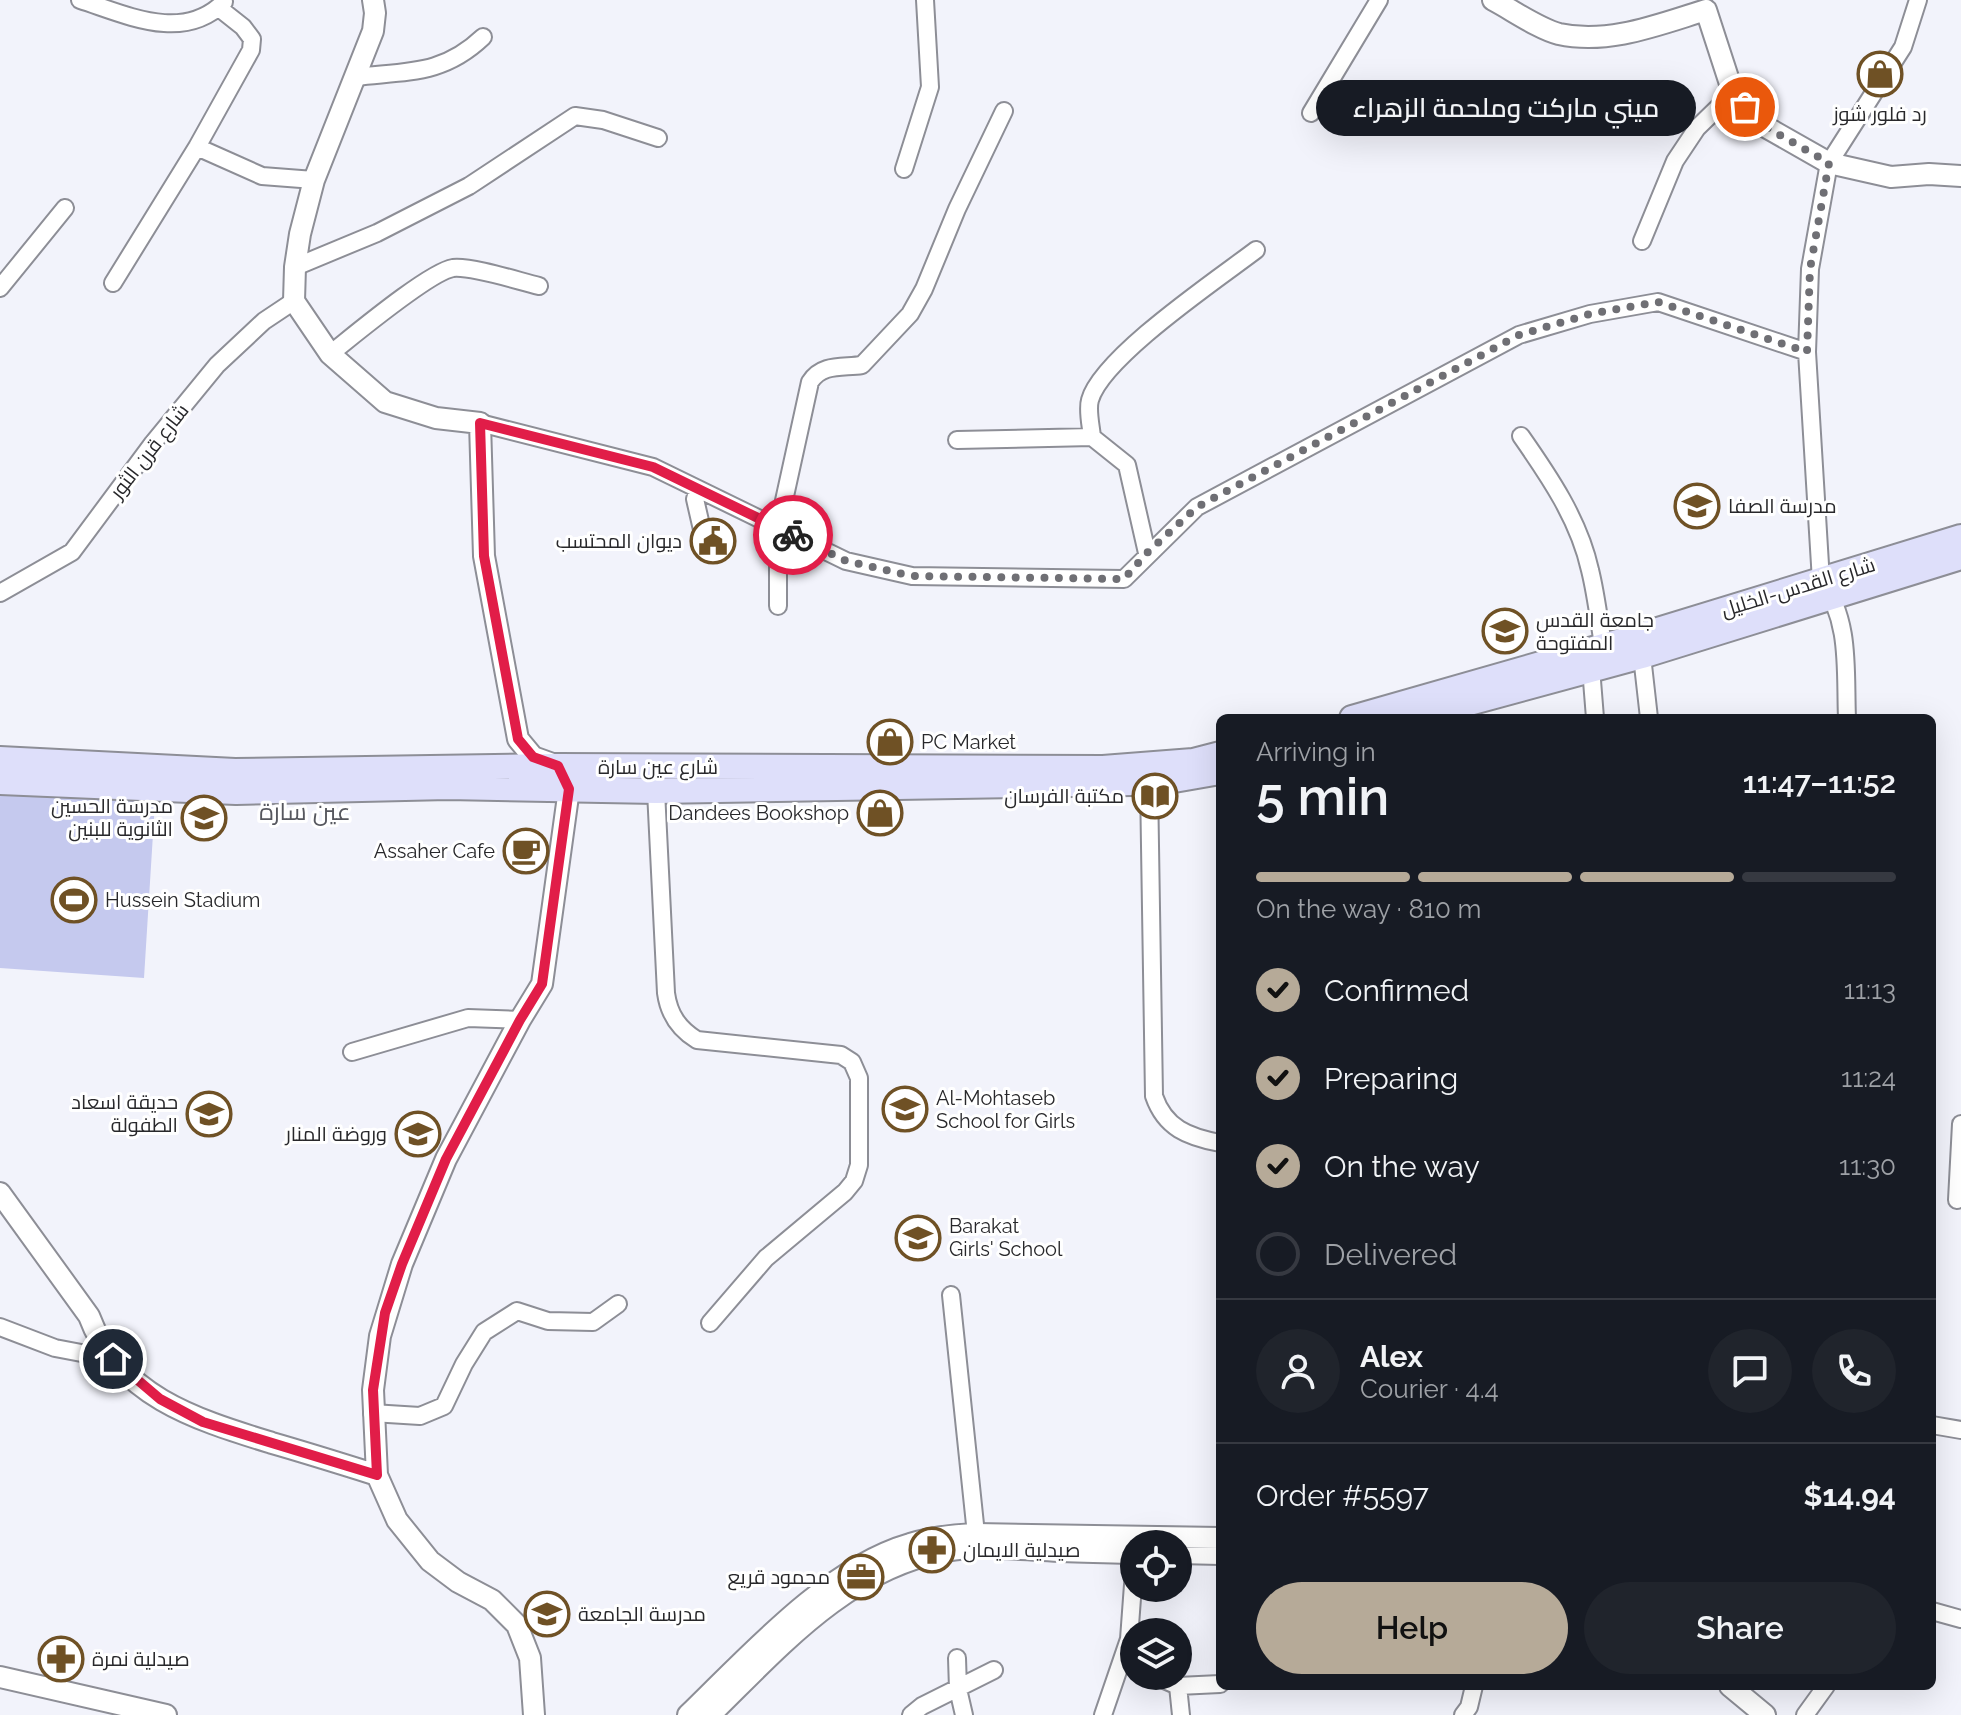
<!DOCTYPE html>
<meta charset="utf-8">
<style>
:root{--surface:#171b24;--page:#20242c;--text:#f1f3f6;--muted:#9ea1a6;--line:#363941;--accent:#b6aa98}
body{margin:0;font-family:Raleway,Cairo,sans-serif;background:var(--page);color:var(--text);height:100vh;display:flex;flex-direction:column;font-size:30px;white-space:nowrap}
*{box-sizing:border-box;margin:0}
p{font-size:26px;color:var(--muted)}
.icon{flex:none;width:44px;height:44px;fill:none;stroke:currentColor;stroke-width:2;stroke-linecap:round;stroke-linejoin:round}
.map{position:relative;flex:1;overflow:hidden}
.drawer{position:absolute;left:1216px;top:714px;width:720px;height:976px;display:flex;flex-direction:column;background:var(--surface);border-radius:12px;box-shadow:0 8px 32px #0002}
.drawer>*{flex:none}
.buttons{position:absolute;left:1120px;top:1530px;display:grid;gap:16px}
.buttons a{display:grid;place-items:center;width:72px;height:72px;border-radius:50%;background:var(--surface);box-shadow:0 8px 32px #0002;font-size:40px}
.pin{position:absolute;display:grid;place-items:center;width:68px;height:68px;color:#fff;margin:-34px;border:4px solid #fff;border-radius:50%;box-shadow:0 2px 8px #0007}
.courier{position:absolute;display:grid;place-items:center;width:80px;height:80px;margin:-40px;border:6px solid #e11d48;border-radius:50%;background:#fff;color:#222;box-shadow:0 2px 10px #0007}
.bubble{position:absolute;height:56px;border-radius:28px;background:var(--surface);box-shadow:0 8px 32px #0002;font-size:26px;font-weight:600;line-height:56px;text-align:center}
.head em{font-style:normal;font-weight:600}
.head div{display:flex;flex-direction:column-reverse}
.head{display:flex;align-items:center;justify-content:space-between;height:136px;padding:0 40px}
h1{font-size:52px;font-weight:600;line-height:60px}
.bar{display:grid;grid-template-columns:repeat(4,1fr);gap:12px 8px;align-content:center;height:96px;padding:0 40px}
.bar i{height:10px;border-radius:6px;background:var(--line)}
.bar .active{background:var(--accent)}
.bar p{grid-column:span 4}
.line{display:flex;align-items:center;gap:20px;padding:0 40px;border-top:2px solid var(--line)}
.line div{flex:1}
.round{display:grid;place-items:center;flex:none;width:84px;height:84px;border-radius:42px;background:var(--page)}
ol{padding:0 40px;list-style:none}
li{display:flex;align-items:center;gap:24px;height:88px}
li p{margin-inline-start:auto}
li .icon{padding:8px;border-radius:50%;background:var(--accent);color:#111;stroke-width:4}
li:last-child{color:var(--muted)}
li i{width:44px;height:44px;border:4px solid var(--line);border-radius:50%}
.primary-button{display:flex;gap:16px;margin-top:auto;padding:16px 40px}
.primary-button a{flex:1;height:92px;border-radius:48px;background:var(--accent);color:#111;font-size:32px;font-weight:600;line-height:92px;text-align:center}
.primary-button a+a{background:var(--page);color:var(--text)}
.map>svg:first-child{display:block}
.green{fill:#c5c9ee}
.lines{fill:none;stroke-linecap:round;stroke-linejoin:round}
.minor-casing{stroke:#8d8e96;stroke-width:20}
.tertiary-casing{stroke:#8d8e96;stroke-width:24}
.secondary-casing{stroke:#8d8e96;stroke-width:28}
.minor{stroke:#fff;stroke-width:16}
.tertiary{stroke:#fff;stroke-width:20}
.secondary{stroke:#dedffa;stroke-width:24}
.done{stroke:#6f6f74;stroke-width:8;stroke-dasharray:0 14.4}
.route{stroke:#e11d48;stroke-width:10}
.labels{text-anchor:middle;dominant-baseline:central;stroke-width:6;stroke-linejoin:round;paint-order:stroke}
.poi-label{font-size:20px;fill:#28282b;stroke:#fff;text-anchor:start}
.street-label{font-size:20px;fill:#28282b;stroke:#fff}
.quarter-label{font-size:24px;fill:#56575e;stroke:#fff}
</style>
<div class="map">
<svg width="1961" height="1715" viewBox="0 0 1961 1715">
<rect width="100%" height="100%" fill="#f2f3fb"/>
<path class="green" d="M0 792 155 802 144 978 0 968Z"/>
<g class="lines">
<g class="minor-casing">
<path id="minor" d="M80 0C127 15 183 43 224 2
M356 77C408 71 443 75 483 37
M1311 113 1379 0
M197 147 262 176 314 180
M904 169 930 87 925 0
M1642 241 1675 161 1697 128 1733 93
M295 267 377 233 469 186 575 116 603 120 658 138
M113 283 197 147 251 50 252 39 243 27 219 8
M0 288 65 208
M330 354C353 336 429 272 453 268 473 266 518 281 539 286
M480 423 653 467 846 561 912 576 1124 579 1197 507 1519 335 1590 314 1658 302 1807 352
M1521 436C1549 476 1579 520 1590 570 1596 594 1599 620 1603 645
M957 440 1092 437
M698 489 695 499 703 534
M1147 553 1127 465 1092 437C1091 426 1087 410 1090 400 1102 357 1218 279 1256 250
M0 593 72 552 153 443 217 365 264 321 294 301
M778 606V528L810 382C822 363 843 368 862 365L910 314 924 289 957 209 1004 111
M1642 656 1649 718
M1591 668 1595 718
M1847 718C1845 671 1851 620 1821 581L1807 352 1810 269 1829 163 1903 47 1918 0
M1149 783 1154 1096C1165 1128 1188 1137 1220 1143
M656 791 666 993C669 1015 679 1029 697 1040L841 1055 852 1062 859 1078V1165L854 1181 845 1192 766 1258 710 1323
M352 1052 468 1018 520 1020
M1957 1200 1961 1124
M951 1295 976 1534
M0 1327 55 1348 113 1359
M372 1413 420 1416 444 1406 464 1364 484 1332 517 1311 548 1321 593 1322 618 1304
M1932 1425 1961 1430
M1932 1611 1961 1619
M1133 1649 1129 1639 1134 1571
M957 1658 958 1689 964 1715
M1155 1676 1178 1686 1220 1684
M1178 1686 1181 1715
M911 1715 922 1706 994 1670
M1103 1715 1129 1639
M1463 1715 1469 1707 1474 1686
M1805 1715 1826 1686"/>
</g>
<g class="tertiary-casing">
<path id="tertiary" d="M373 0 375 13 373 31 314 180 300 234 295 267 294 301 330 354 385 402 436 418 480 423 484 556 518 739 533 757 558 766 569 789 542 984 520 1020 446 1159 402 1264 380 1336 373 1390 377 1475 397 1520 430 1561 458 1582 492 1600 517 1625 530 1658 534 1715
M1493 0C1512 10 1539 29 1559 34 1609 45 1660 24 1706 10L1733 93 1757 122 1829 163 1891 177 1929 174 1961 176
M0 1193 89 1316C119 1397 198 1420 272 1443 307 1453 342 1464 377 1475
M1178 1553 1220 1554
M0 1677 166 1715
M1730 1686 1765 1715
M688 1715C749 1656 827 1568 910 1544 932 1537 954 1535 976 1534L1220 1538
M710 1715C779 1648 846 1569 946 1551 977 1545 1011 1549 1043 1550 1073 1552 1104 1552 1134 1553"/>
</g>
<g class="secondary-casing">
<path id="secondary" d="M1352 718 1635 637 1961 537
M1414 718 1642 656 1961 557
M0 759 235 771 558 766 1103 768 1193 761 1220 754
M1174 780 1220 772
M0 782 236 792 448 787 656 791 1133 783"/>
</g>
<use href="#minor" class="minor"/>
<use href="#tertiary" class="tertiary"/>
<use href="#secondary" class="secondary"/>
</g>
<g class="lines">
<path class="done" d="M793 535 846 561 912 576 1124 579 1147 553 1197 507 1519 335 1590 314 1658 302 1807 352 1810 269 1829 163 1757 122 1745 107"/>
<path class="route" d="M113 1359 160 1399 203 1422 377 1475 373 1390 385 1313 402 1264 446 1159 520 1020 542 984 569 789 558 766 533 757 518 739 484 556 480 423 653 467 793 535"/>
</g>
<defs>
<g id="shop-ring" transform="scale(2.3)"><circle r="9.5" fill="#fff" stroke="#6f5125" stroke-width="1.5"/><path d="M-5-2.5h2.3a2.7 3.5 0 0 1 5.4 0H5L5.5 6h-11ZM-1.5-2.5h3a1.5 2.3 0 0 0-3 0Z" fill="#6f5125"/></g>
<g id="school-ring" transform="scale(2.3)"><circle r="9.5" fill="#fff" stroke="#6f5125" stroke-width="1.5"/><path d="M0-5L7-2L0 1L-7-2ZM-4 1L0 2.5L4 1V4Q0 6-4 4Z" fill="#6f5125"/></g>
<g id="civic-ring" transform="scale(2.3)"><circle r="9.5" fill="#fff" stroke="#6f5125" stroke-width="1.5"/><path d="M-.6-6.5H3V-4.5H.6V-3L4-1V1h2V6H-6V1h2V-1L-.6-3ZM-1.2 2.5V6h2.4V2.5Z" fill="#6f5125"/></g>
<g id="university-ring" transform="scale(2.3)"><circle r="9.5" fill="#fff" stroke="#6f5125" stroke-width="1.5"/><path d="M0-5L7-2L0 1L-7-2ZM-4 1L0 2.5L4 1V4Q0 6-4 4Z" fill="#6f5125"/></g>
<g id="library-ring" transform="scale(2.3)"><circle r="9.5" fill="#fff" stroke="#6f5125" stroke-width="1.5"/><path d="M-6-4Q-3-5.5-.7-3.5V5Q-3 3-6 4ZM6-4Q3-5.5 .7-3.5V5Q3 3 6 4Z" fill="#6f5125"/></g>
<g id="cafe-ring" transform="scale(2.3)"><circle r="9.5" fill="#fff" stroke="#6f5125" stroke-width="1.5"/><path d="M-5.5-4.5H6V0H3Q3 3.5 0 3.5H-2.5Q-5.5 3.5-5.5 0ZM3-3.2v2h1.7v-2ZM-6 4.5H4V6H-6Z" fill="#6f5125"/></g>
<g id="stadium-ring" transform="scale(2.3)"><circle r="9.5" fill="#fff" stroke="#6f5125" stroke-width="1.5"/><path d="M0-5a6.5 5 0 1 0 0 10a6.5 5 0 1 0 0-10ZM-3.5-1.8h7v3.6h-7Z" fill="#6f5125"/></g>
<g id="pharmacy-ring" transform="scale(2.3)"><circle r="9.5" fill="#fff" stroke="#6f5125" stroke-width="1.5"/><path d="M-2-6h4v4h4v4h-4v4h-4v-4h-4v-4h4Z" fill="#6f5125"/></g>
<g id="office-ring" transform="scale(2.3)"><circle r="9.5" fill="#fff" stroke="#6f5125" stroke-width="1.5"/><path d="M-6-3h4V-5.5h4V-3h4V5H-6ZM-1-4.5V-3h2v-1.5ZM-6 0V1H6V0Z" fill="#6f5125"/></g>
</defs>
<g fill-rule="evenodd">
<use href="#shop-ring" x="1880" y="74"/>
<use href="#school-ring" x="1697" y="506"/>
<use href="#civic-ring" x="713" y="541"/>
<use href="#university-ring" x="1505" y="631"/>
<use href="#shop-ring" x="890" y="742"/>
<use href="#library-ring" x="1155" y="796"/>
<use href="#shop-ring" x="880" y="813"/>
<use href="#school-ring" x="204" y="818"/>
<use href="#cafe-ring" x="526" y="851"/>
<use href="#stadium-ring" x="74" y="900"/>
<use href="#school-ring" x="905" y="1109"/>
<use href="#school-ring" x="209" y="1114"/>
<use href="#school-ring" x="418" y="1134"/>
<use href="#school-ring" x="918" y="1238"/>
<use href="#pharmacy-ring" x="932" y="1550"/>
<use href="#office-ring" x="861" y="1577"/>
<use href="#school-ring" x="547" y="1614"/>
<use href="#pharmacy-ring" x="61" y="1659"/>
</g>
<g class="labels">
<g class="poi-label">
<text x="1880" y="114" text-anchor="middle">رد فلور شوز</text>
<text x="1728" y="506">مدرسة الصفا</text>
<text x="682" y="541" text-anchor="end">ديوان المحتسب</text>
<text x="1536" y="620">جامعة القدس<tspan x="1536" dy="23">المفتوحة</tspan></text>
<text x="921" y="742">PC Market</text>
<text x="1124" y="796" text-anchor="end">مكتبة الفرسان</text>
<text x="173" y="806" text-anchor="end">مدرسة الحسين<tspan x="173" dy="23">الثانوية للبنين</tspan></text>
<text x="849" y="813" text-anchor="end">Dandees Bookshop</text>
<text x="495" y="851" text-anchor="end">Assaher Cafe</text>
<text x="105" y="900">Hussein Stadium</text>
<text x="936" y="1098">Al-Mohtaseb<tspan x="936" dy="23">School for Girls</tspan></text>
<text x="178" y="1102" text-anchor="end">حديقة اسعاد<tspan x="178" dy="23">الطفولة</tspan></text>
<text x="387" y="1134" text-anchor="end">وروضة المنار</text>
<text x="949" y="1226">Barakat<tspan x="949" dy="23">Girls' School</tspan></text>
<text x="963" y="1550">صيدلية الايمان</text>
<text x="830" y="1577" text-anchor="end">محمود قريع</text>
<text x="578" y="1614">مدرسة الجامعة</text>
<text x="92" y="1659">صيدلية نمرة</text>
</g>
<g class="street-label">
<text transform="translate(149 451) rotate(-52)">شارع قرن الثور</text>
<text transform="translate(1798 587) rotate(-17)">شارع القدس-الخليل</text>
<text x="658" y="767">شارع عين سارة</text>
</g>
<g class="quarter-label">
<text x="305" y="811">عين سارة</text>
</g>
</g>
</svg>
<div class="buttons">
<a><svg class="icon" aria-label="locate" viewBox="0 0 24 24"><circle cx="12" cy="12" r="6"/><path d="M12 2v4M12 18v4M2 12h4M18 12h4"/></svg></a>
<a><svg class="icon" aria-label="layers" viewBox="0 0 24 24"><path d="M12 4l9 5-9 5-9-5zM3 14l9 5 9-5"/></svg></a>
</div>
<div class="pin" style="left:1745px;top:107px;background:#ea580c"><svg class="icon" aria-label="bag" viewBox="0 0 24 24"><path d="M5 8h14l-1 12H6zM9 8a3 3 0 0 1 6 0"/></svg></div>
<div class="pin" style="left:113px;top:1359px;background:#1f2937"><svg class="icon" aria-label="home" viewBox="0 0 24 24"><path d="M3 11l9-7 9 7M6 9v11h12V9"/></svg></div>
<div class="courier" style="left:793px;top:535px"><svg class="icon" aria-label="bike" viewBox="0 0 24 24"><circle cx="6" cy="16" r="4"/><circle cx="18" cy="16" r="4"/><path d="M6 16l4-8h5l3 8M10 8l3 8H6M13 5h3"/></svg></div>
<div class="bubble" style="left:1316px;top:80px;width:380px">ميني ماركت وملحمة الزهراء</div>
<section class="drawer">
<div class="head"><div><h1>5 min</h1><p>Arriving in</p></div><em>11:47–11:52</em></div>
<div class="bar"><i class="active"></i><i class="active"></i><i class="active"></i><i></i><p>On the way · 810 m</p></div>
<ol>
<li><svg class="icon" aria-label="check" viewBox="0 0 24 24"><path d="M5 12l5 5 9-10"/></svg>Confirmed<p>11:13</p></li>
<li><svg class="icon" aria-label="check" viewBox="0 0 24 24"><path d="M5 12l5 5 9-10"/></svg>Preparing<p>11:24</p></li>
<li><svg class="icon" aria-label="check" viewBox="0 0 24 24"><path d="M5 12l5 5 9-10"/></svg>On the way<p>11:30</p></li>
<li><i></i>Delivered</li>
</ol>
<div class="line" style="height:144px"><a class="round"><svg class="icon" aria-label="person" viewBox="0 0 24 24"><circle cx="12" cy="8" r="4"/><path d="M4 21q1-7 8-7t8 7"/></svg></a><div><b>Alex</b><p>Courier · 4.4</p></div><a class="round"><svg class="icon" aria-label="chat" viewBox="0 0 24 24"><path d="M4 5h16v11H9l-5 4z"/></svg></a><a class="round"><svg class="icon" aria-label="phone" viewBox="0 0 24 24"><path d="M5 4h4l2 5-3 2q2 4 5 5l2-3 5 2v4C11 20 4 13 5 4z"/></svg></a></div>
<div class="line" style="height:104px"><div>Order #5597</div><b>$14.94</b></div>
<div class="primary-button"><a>Help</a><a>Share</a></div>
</section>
</div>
